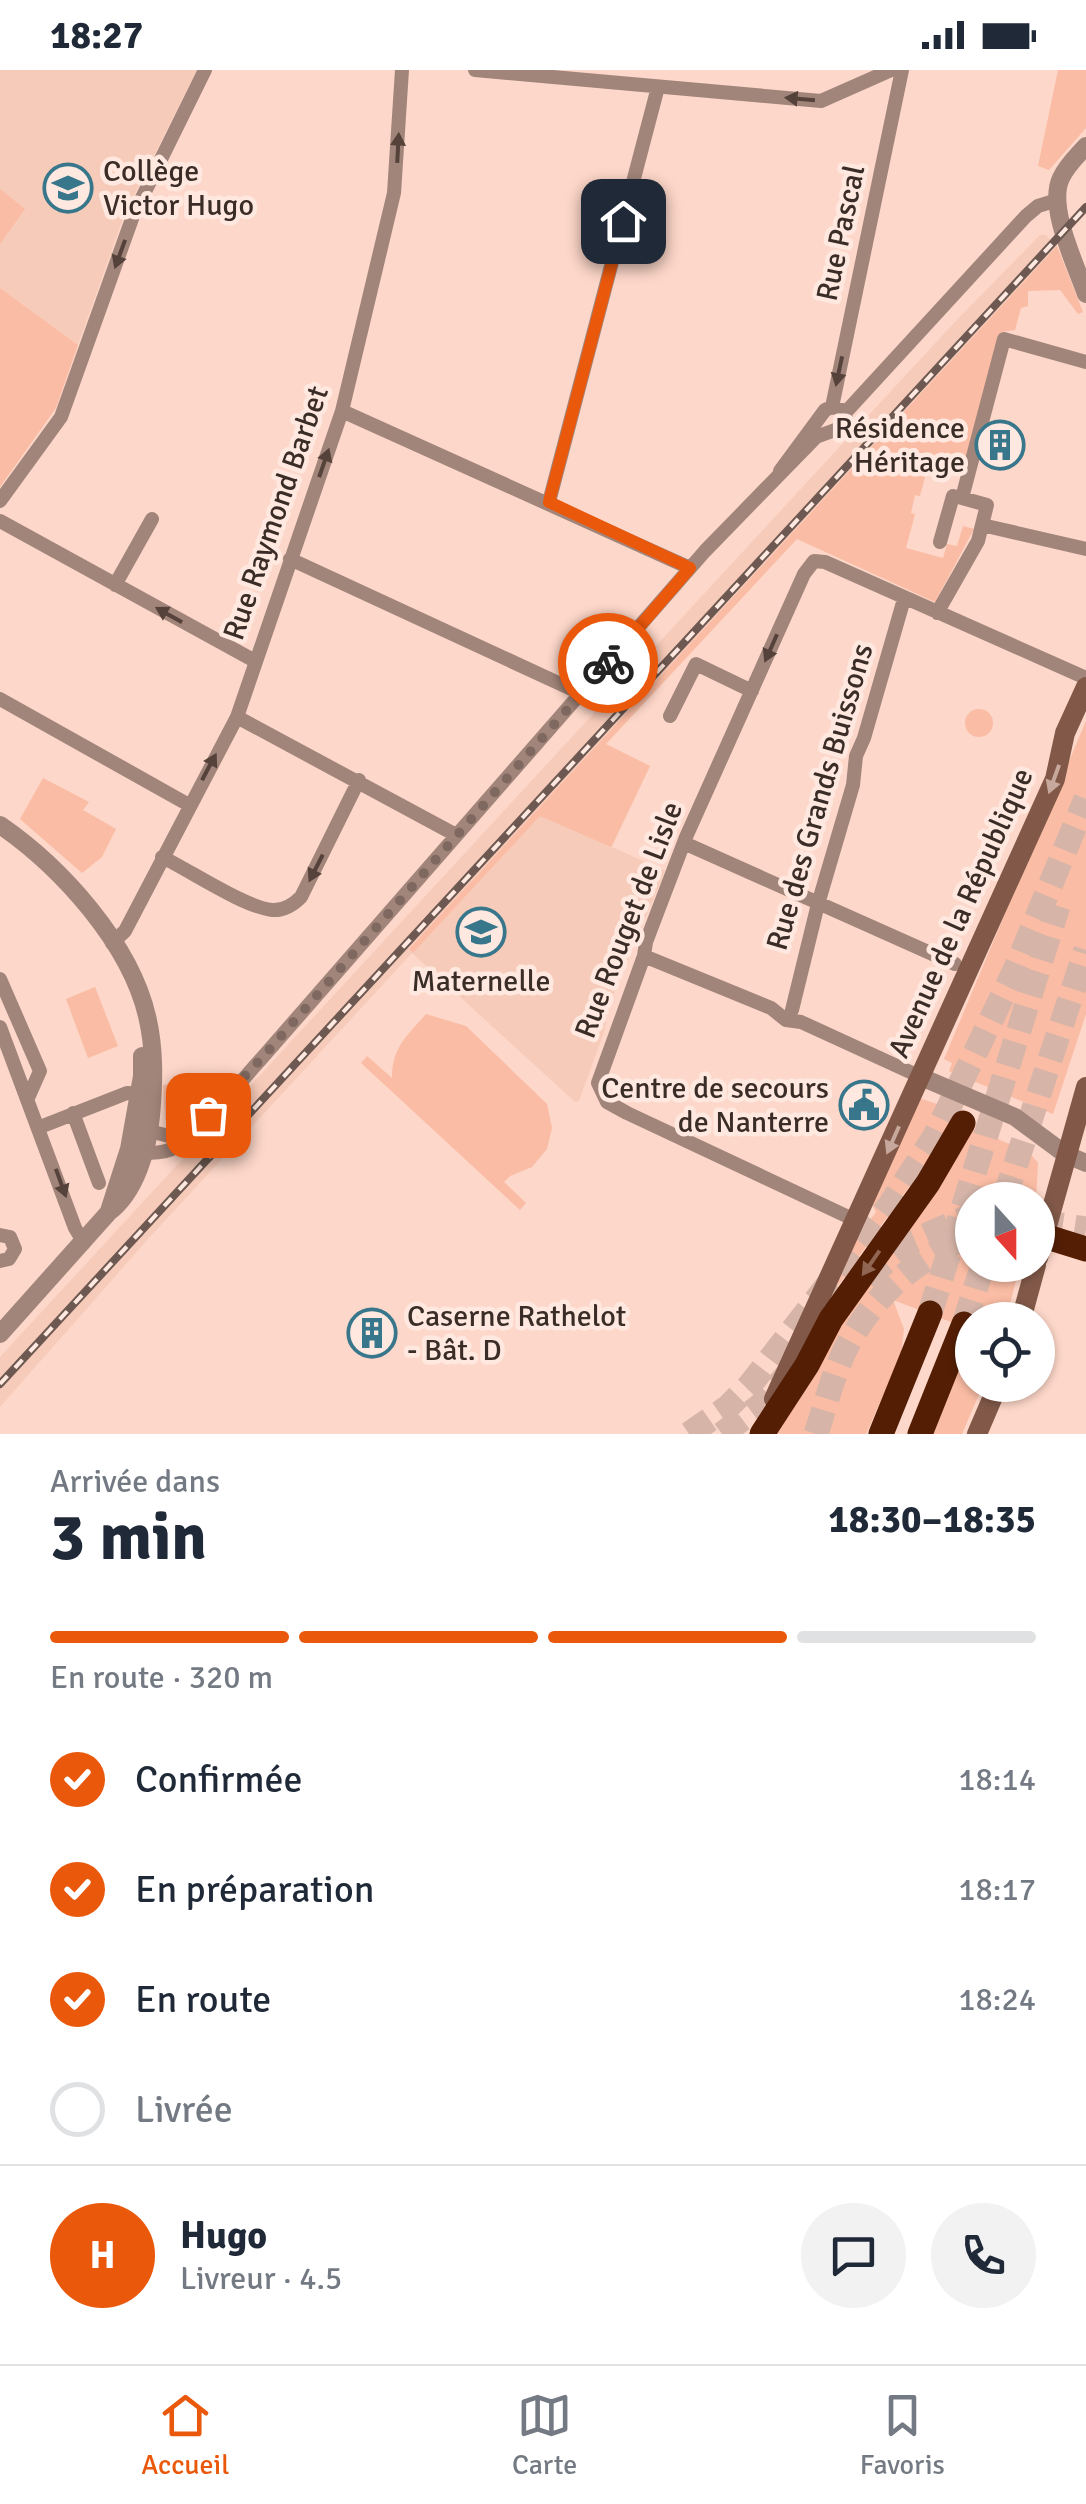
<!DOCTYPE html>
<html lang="fr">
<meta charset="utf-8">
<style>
:root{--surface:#fff;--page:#f2f2f3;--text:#1f2937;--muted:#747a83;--line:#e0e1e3;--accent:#ea580c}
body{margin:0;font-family:Signika,sans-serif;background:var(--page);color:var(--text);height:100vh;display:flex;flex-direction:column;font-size:38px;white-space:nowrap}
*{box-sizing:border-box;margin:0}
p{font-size:32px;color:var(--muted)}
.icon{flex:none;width:55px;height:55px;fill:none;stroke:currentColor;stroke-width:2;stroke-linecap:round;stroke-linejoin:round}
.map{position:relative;height:1364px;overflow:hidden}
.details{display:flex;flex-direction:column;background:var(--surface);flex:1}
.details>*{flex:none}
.needle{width:65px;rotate:159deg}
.controls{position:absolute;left:955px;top:1112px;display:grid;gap:20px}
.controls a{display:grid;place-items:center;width:100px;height:100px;border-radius:50%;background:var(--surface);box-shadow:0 2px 8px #0004;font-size:50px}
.pin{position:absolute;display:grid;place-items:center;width:85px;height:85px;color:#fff;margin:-42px;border-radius:20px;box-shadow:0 5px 15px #0006}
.courier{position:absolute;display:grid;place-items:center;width:100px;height:100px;margin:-50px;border:8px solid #ea580c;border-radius:50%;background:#fff;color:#222;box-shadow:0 2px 12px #0007}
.summary em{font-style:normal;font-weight:700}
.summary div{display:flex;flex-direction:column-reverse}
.summary{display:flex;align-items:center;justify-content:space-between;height:170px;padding:0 50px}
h1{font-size:65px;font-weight:700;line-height:75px}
.bar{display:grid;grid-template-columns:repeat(4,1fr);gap:15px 10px;align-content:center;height:120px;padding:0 50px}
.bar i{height:12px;border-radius:8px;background:var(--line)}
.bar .current{background:var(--accent)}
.bar p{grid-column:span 4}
.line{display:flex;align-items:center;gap:25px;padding:0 50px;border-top:2px solid var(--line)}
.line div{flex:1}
.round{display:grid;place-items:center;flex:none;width:105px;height:105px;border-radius:52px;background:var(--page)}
ol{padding:0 50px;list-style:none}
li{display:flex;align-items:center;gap:30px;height:110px}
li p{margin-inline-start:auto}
li .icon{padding:10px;border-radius:50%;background:var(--accent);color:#fff;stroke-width:4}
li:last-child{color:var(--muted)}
li i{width:55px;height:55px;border:5px solid var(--line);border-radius:50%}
.status{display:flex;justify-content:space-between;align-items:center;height:70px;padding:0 50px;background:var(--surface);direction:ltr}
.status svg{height:28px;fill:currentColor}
.tab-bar{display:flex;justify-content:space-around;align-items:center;height:140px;border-top:2px solid var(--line);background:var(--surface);font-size:28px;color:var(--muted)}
.tab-bar a{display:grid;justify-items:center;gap:5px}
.tab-bar .current{color:var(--accent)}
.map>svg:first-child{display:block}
.built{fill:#f7cbb9}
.green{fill:#fabca4}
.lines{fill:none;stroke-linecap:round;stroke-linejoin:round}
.motorway-tunnel{stroke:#d6b5a8;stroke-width:25;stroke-dasharray:25 12;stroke-linecap:butt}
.minor{stroke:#a2857a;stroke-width:14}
.tertiary{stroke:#a2857a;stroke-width:18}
.secondary{stroke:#825949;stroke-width:20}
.motorway{stroke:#541e05;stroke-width:25}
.rail-casing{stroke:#6d5951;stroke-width:8}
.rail{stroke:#ffe8df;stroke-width:4;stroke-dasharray:11;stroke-linecap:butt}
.oneway{fill:#54423b}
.oneway2{fill:#c7a89c}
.oneway3{fill:#906551}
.done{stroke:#7e685f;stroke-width:10;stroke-dasharray:0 18}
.route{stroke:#ea580c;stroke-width:12}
.labels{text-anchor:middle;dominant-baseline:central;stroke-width:9;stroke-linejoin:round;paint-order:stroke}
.poi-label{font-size:30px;fill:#3a2c26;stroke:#ffe8df;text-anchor:start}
.street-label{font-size:30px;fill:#3a2c26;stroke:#ffe8df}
</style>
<div class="status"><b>18:27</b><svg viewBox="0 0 49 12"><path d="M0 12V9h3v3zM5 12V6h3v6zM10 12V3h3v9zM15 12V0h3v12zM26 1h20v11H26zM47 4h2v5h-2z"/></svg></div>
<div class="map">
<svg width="1086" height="1364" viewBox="0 0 1086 1364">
<rect width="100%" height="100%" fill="#fdd7c9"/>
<path class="built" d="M0 0H197L125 143 78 275 0 218Z
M1040 165H1046L1057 176 409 879 413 883 605 675 650 696 612 777 665 801 610 932 604 962 579 1031 575 1032 412 883 148 1169 0 1337V1287L952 255Z"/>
<path class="green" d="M1058 0H1086V58L1049 100 1038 96Z
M0 119 25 139 0 174Z
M1057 176 1083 242 1078 244 1060 220 1028 221V236L1021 238 1015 260 1001 262 964 401 929 392 920 426 915 425 911 443 915 444 906 478 943 488 947 474 957 476 963 456 974 459 935 532 797 469 606 674 650 696 611 777 540 746 413 883 409 879Z
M0 218 78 275 56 338 0 417Z
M965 653a14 14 0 1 1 28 0a14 14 0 1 1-28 0Z
M1086 651V944L1053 1044 949 1001 952 993 944 989Z
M43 708 89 732 83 740 116 759 102 787 82 803 20 749Z
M95 917 118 976 88 988 66 929Z
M426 944 466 956 547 1034 552 1058 547 1079 532 1097 510 1106 504 1112 526 1133 520 1140 361 993 367 986 392 1008C392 977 407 966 426 944Z
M196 1008 220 1019 184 1056 165 1050 163 1015Z
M919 1028 973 1046 969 1057 1029 1082 1038 1093 1036 1130H972V1195H1020L1006 1250H972V1315H983L962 1364H933L972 1260 893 1230 904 1259 901 1285 866 1364H769L936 1079 832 1224 861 1155H866L876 1142 871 1132Z"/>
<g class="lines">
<path class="motorway-tunnel" d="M1004 1130 1086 880
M1038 1156 1053 1154 1086 1159
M866 1208 909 1173 968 1147
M930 1243 1058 836
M964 1254 983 1195
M689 1364 728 1337 750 1315 890 1135 935 1066 1016 898 1086 729
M722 1364 761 1335 787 1305
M816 1364C827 1331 836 1291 855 1262 879 1222 917 1190 959 1171"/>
<path class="minor" d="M475 0 821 31 891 0
M832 337 902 0
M342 341 690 498
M845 343 1026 146 1038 136 1057 130
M0 431 61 347 133 146 205 0
M549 432 658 17
M0 451 255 591
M982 455 1086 479
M940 472 953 426 962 428
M290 489 580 623
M115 515 152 449
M937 543 978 471 987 435 962 428 1004 269 1086 292
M0 629 189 735
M670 646 696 594 752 621
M237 647 456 765
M684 773 955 894
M162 787C189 800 244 837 272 840 284 841 293 835 301 827L359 710
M112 873 125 861 237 647 342 341 394 123 402 0
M644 886 771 938 786 950 801 952 921 1007
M0 909 40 1001 28 1028
M792 940 818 834 853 715 856 686 864 668 904 529
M0 957 75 1158 84 1173
M73 1043 99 1113
M40 1057 127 1023 147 1024
M141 1059 169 1066 192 1062
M135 1081C149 1084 168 1084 180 1074 209 1053 237 1015 262 988L705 481 816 367 843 357 846 348 842 340 832 337 825 340 780 401
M857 1151 627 1043 607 1032 598 1013 644 886 646 872 686 767 804 504 814 491 825 492 1086 608
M0 1165 10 1167 15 1179 9 1189 0 1191"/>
<path class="tertiary" d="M1086 76C1077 86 1067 95 1061 108 1047 137 1076 195 1086 224
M0 755C61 797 130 873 147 946 155 979 154 1012 151 1046 148 1078 136 1122 109 1142L0 1264
M921 1007 1015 1047 1065 1084 1086 1093
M109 1141 129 1079 142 1006V986"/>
<path class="secondary" d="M1038 1188 1086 1017
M1021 1250 1036 1195
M774 1329 1055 709 1065 663 1086 617
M977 1364 998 1315"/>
<path class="motorway" d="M1044 1166 1086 1179
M762 1364 807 1295 831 1249 928 1113 963 1053
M881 1364 930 1243
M920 1364 964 1254"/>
<g class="rail-casing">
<path id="rail" d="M0 1314 1086 137"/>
</g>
<use href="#rail" class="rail"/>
</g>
<defs><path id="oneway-solid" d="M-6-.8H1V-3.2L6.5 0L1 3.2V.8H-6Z" transform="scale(2.5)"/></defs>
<g class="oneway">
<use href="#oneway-solid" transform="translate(800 29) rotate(-175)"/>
<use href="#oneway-solid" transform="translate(398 78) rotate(-87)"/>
<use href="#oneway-solid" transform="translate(120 184) rotate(110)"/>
<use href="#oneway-solid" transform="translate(839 301) rotate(102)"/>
<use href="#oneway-solid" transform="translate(324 393) rotate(-71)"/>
<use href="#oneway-solid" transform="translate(169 545) rotate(-151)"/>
<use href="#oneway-solid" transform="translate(771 578) rotate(114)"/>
<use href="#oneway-solid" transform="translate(209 697) rotate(-62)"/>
<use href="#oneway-solid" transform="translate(316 798) rotate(117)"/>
<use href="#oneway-solid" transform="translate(61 1113) rotate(70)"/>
</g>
<g class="oneway2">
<use href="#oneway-solid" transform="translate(1054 709) rotate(110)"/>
<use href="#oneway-solid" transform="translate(893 1070) rotate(114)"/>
</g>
<use class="oneway3" href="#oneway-solid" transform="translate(871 1193) rotate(125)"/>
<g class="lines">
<path class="done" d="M208 1045 262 988 608 593"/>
<path class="route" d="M608 593 690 498 549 432 623 151"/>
</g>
<defs>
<g id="school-ring" transform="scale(2.5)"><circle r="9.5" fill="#ffe8df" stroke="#38778b" stroke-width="1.5"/><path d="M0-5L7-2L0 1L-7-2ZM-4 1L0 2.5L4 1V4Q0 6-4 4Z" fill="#38778b"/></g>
<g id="building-ring" transform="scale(2.5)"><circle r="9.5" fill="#ffe8df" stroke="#38778b" stroke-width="1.5"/><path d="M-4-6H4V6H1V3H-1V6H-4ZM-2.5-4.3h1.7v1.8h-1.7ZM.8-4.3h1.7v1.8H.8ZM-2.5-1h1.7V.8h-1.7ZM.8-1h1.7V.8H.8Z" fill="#38778b"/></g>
<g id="civic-ring" transform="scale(2.5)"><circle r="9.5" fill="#ffe8df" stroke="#38778b" stroke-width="1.5"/><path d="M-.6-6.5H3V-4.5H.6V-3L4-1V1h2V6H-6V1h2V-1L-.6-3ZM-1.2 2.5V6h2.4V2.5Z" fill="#38778b"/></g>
</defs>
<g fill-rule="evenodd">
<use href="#school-ring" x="68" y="118"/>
<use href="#building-ring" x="1000" y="375"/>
<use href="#school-ring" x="481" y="862"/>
<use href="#civic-ring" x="864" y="1035"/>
<use href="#building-ring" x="372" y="1263"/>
</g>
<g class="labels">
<g class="poi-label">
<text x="103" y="101">Collège<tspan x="103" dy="34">Victor Hugo</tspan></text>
<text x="965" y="358" text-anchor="end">Résidence<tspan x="965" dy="34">Héritage</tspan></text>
<text x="481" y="911" text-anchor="middle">Maternelle</text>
<text x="829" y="1018" text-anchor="end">Centre de secours<tspan x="829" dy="34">de Nanterre</tspan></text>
<text x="407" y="1246">Caserne Rathelot<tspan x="407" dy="34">- Bât. D</tspan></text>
</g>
<g class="street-label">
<text transform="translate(841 163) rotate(-78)">Rue Pascal</text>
<text transform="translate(276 443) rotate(-71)">Rue Raymond Barbet</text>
<text transform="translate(820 727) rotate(-74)">Rue des Grands Buissons</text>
<text transform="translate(961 843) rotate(-66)">Avenue de la République</text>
<text transform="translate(629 850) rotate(-69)">Rue Rouget de Lisle</text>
</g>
</g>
</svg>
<div class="controls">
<a><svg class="needle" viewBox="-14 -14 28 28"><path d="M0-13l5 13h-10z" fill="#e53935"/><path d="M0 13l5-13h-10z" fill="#747a83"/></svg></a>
<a><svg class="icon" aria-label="locate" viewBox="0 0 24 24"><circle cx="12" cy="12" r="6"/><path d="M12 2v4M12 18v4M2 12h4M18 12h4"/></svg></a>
</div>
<div class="pin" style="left:208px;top:1045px;background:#ea580c"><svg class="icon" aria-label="bag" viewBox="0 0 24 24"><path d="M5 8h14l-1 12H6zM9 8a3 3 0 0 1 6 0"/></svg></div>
<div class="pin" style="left:623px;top:151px;background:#1f2937"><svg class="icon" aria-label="home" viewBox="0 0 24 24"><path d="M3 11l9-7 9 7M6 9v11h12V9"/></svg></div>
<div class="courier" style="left:608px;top:593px"><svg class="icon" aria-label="bike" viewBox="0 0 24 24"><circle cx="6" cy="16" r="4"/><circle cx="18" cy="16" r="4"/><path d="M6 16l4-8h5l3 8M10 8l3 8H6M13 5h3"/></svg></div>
</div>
<section class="details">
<div class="summary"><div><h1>3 min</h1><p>Arrivée dans</p></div><em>18:30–18:35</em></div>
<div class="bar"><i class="current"></i><i class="current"></i><i class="current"></i><i></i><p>En route · 320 m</p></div>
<ol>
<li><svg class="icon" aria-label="check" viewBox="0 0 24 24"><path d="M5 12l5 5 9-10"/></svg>Confirmée<p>18:14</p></li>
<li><svg class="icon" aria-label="check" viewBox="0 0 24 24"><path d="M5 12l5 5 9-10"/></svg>En préparation<p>18:17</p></li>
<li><svg class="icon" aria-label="check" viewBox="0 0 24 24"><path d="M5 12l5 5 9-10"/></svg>En route<p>18:24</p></li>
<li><i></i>Livrée</li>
</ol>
<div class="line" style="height:180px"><b class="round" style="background:var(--accent);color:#fff">H</b><div><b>Hugo</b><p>Livreur · 4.5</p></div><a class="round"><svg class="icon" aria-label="chat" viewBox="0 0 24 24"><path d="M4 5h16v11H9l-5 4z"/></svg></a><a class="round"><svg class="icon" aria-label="phone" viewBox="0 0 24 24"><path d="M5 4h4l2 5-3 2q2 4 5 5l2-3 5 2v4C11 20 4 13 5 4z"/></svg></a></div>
</section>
<nav class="tab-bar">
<a class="current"><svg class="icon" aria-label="home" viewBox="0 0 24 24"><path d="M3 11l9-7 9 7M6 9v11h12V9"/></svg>Accueil</a>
<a><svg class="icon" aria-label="map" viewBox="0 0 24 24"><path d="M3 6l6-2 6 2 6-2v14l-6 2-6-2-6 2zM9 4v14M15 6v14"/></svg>Carte</a>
<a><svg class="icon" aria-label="saved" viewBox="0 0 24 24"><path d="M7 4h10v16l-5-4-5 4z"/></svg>Favoris</a>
</nav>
